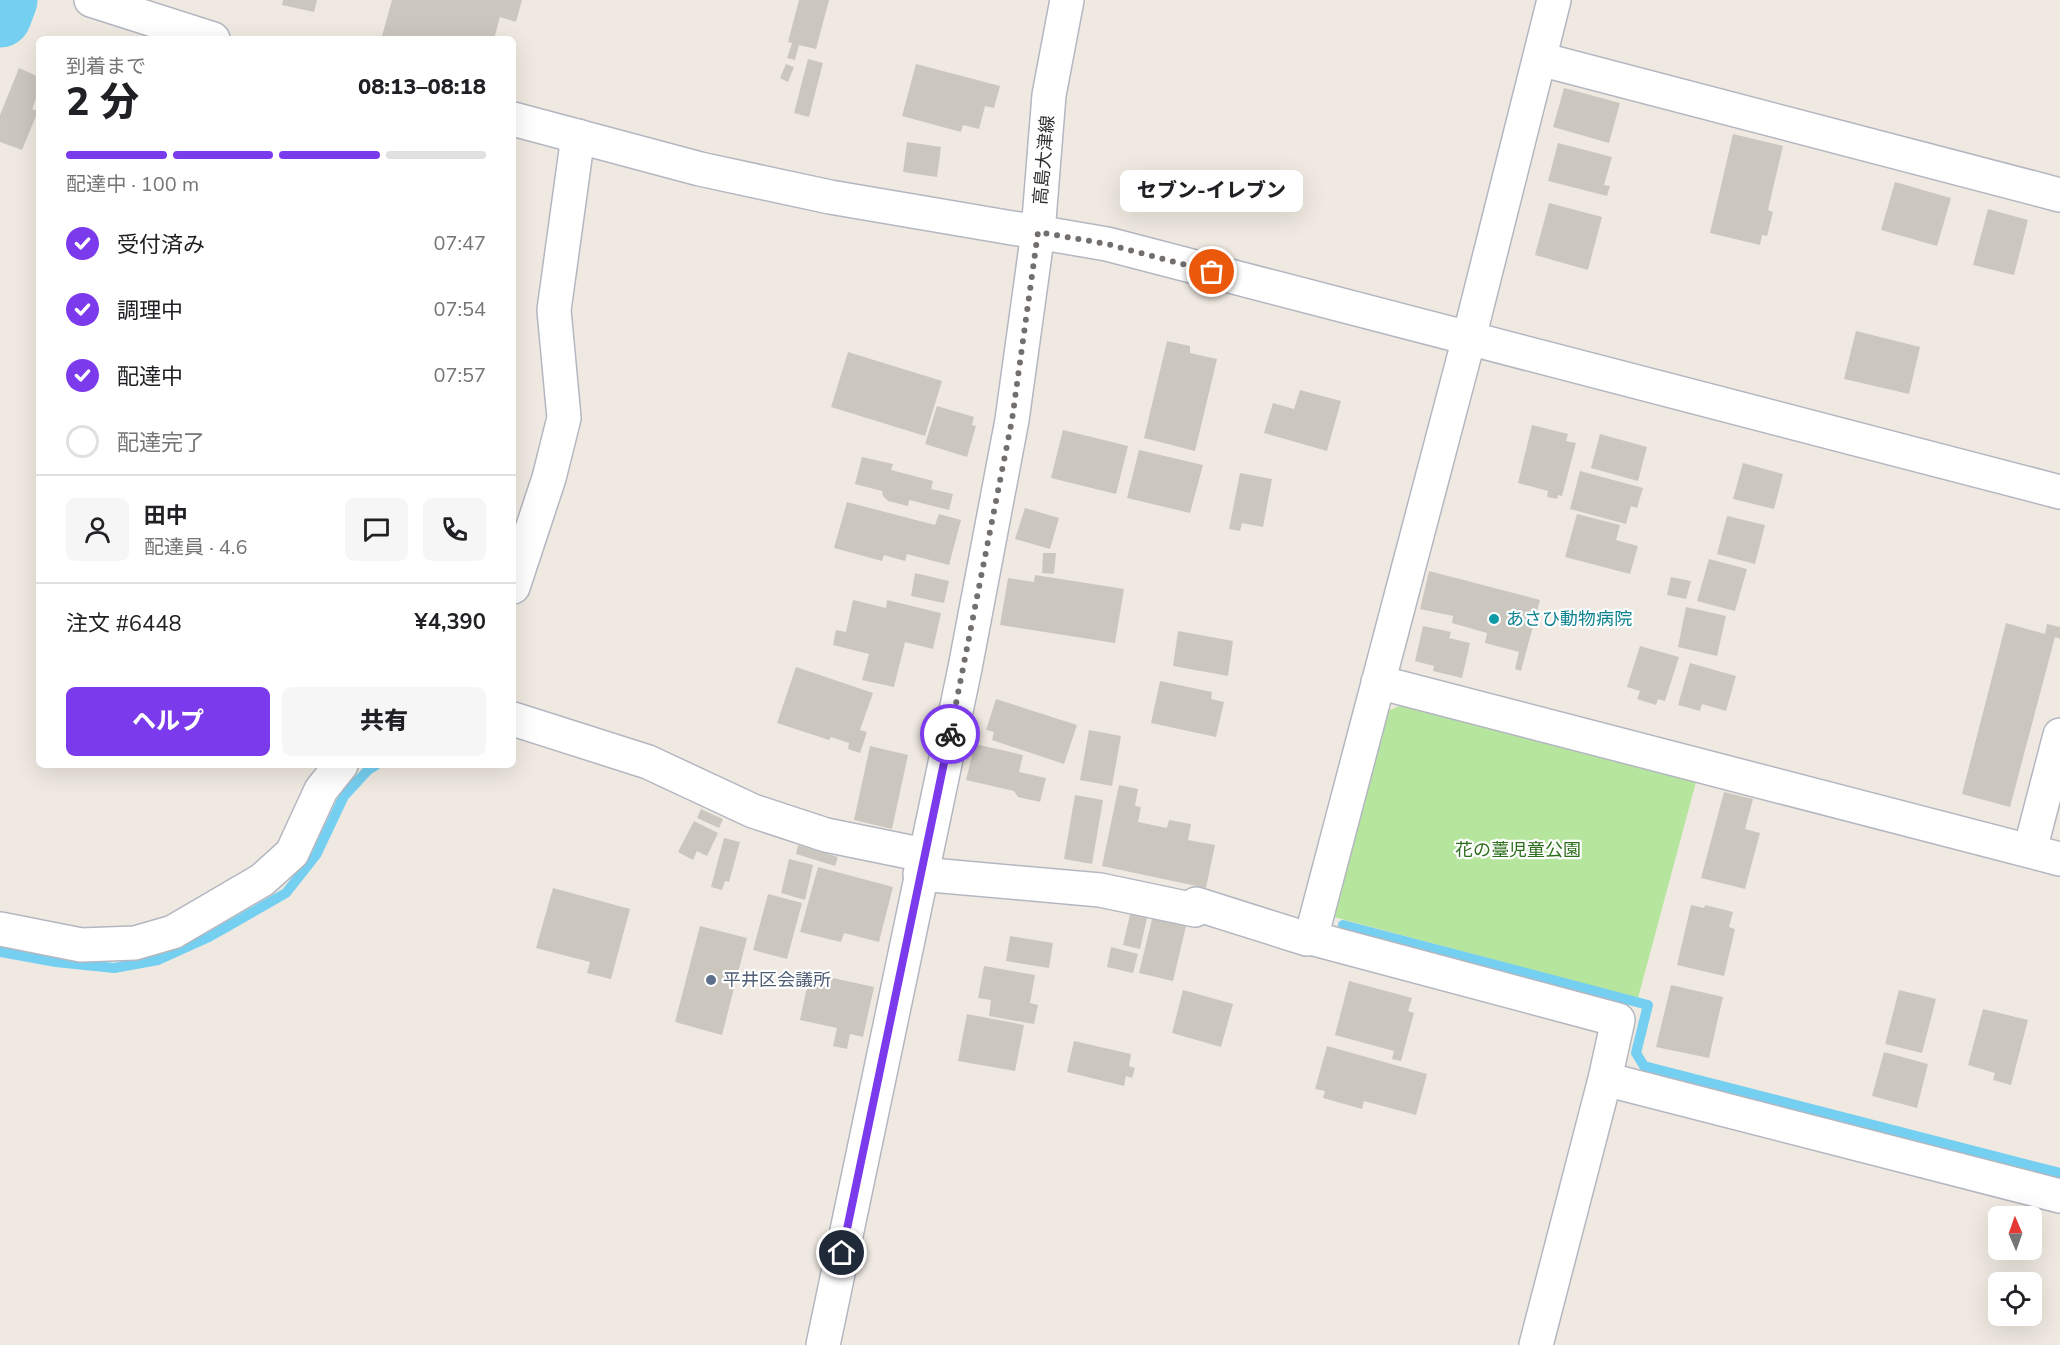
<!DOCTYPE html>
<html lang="ja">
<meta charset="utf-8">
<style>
:root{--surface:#fff;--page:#f6f6f6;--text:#202124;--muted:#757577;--line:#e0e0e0;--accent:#7c3aed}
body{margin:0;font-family:"Nunito Sans","Noto Sans JP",sans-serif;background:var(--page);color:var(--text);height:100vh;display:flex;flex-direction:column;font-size:22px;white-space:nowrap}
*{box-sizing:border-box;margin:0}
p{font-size:20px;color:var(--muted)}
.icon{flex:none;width:33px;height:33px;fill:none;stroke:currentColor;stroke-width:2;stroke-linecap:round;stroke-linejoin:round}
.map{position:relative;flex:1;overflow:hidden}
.panel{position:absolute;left:36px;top:36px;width:480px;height:732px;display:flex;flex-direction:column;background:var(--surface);border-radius:9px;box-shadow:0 6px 24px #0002}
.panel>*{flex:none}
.needle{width:39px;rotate:358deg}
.buttons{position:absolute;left:1988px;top:1206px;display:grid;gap:12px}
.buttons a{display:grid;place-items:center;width:54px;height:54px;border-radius:9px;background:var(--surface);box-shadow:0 6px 24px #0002;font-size:30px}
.pin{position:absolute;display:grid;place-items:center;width:51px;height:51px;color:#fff;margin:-26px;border:3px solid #fff;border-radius:50%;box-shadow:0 2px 6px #0007}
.courier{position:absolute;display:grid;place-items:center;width:60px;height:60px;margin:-30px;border:4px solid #7c3aed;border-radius:50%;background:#fff;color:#222;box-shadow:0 2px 8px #0007}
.bubble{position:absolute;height:42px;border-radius:9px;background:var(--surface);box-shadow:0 6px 24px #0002;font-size:20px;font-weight:800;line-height:42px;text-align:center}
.overview em{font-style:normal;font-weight:800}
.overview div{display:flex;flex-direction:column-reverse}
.overview{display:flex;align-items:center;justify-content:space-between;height:102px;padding:0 30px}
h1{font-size:39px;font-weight:800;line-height:45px}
.bar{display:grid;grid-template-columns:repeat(4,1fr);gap:9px 6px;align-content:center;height:72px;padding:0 30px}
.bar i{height:8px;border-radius:4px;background:var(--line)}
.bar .active{background:var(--accent)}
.bar p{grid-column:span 4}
.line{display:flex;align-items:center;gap:15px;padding:0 30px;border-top:2px solid var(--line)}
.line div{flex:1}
.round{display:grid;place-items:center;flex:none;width:63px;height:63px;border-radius:9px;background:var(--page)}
ol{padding:0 30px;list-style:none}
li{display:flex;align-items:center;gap:18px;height:66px}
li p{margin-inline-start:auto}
li .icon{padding:6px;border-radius:50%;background:var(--accent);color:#fff;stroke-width:4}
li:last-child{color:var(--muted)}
li i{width:33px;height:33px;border:3px solid var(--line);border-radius:50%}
.action{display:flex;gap:12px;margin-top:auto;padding:12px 30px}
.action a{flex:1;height:69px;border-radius:9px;background:var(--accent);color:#fff;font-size:24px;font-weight:800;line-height:69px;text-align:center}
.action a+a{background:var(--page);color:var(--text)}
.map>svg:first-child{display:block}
.green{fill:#b6e59e}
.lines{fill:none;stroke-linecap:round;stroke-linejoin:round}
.stream{stroke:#75cff0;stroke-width:10}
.river{stroke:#75cff0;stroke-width:63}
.building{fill:#cbc7bf}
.street-casing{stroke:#b4b7c1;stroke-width:36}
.secondary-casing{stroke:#b4b7c1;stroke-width:36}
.street{stroke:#fff;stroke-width:33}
.secondary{stroke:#fff;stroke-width:33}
.done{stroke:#726f6d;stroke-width:6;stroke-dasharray:0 10.8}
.route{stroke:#7c3aed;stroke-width:8}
.culture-dot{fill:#0f9aa8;stroke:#fff;stroke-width:2}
.service-dot{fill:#5c6f8a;stroke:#fff;stroke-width:2}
.labels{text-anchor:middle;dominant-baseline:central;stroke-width:4.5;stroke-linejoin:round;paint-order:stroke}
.street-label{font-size:18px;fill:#2e2e2e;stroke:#fff}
.culture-label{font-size:18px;fill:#0d838f;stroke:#fff;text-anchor:start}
.park-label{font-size:18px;fill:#2c6e1b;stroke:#fff}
.service-label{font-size:18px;fill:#4e5e75;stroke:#fff;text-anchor:start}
</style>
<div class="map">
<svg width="2060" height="1345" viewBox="0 0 2060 1345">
<rect width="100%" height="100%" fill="#efe9e1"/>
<path class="green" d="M1404 704 1696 782 1638 998 1330 916 1385 712Z"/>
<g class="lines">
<path class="stream" d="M1343 925 1648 1005 1636 1053 1644 1066 2060 1173
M0 952 56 962 114 968 158 960 209 937 286 893 316 855 344 796 368 770 376 765"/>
<path class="river" d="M0 16 6 0"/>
</g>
<path class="building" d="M283 0H317L314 12 282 5Z
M392 0H522L516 22 500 17 494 39H393L382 36Z
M799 0H829L816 49 799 45 795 60 787 58 792 43 788 42Z
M808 59 823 63 809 117 794 113Z
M786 64 794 67 788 82 780 78Z
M916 64 1000 86 994 108 985 106 979 129 963 125 961 132 902 116Z
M19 68 39 77V91L32 109 38 111 22 150 0 142V115Z
M1564 88 1620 103 1609 143 1553 127Z
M1733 134 1783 146 1768 210 1773 212 1767 236 1762 235 1760 245 1710 233Z
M907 142 941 147 937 177 903 172Z
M1558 143 1612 157 1604 185 1610 186 1607 196 1548 181Z
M1895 182 1951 198 1937 246 1881 230Z
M1549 203 1602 217 1588 270 1535 255Z
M1988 209 2028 220 2014 275 1973 265Z
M1856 331 1920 347 1909 394 1844 379Z
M1167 341 1190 346V353L1217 359 1195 451 1144 438Z
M848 352 942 381 925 436 831 407Z
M1300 390 1341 401 1327 451 1264 433 1273 403 1294 409Z
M937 406 974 417 972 425 976 426 967 457 925 444Z
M1532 425 1568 434 1566 441 1576 443 1562 496 1558 495 1557 499 1547 497 1548 491 1518 483Z
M1063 430 1128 446 1116 494 1051 478Z
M1600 434 1647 447 1638 481 1591 468Z
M1139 450 1203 465 1190 513 1127 498Z
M862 457 893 464 891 470 933 481 931 489 953 494 949 510 909 500 908 506 888 501 883 496 882 491 855 484Z
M1743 463 1783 474 1774 509 1733 499Z
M1580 471 1643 488 1637 508 1631 506 1626 524 1570 509Z
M1240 473 1272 479 1263 527 1242 523 1240 531 1229 529Z
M847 502 935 525 939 514 961 520 949 565 907 554 905 561 884 555 882 561 834 548Z
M1025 508 1059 518 1050 549 1015 539Z
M1577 514 1620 525 1616 540 1638 546 1630 574 1565 557Z
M1727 516 1765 525 1755 564 1717 554Z
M1043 553H1056L1054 574 1042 573Z
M1709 559 1747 569 1735 611 1697 601Z
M1429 571 1540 600 1521 671 1515 669 1519 652 1485 643 1487 633 1452 623 1453 616 1420 609Z
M915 573 949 581 944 603 911 596Z
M1035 575 1124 589 1115 643 1000 625 1008 578 1034 582Z
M1671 577 1691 581 1686 599 1667 595Z
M853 600 886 608 887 600 941 613 933 649 905 642 894 687 862 680 869 654 833 645 836 630 846 632Z
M1686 607 1726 616 1717 656 1678 647Z
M2006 623 2045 634 2047 624 2060 627V639L2055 637 2010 807 1962 794Z
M1423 626 1451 632 1449 638 1470 643 1462 678 1433 671 1434 666 1415 661Z
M1178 631 1233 641 1228 676 1173 666Z
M1640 646 1679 657 1665 701 1658 699 1656 705 1637 699 1640 691 1627 687Z
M1690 663 1736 676 1726 711 1702 704 1700 711 1678 705Z
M796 667 873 693 860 730 867 732 860 753 848 749 849 743 831 737 829 740 777 723Z
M1160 681 1212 692 1211 699 1224 702 1216 737 1151 723Z
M996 699 1077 725 1064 764 992 740 994 732 986 730Z
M1089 730 1121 736 1112 786 1080 780Z
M975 744 1023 755 1019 772 1046 778 1040 802 1018 797 1014 791 966 780Z
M870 746 908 755 892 829 854 820Z
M1119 785 1138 789 1135 806 1141 807 1138 822 1167 828 1169 820 1191 824 1188 840 1215 845 1206 888 1102 866Z
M1724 792 1753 799 1745 829 1760 833 1745 889 1701 878Z
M1075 795 1103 800 1092 864 1064 859Z
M701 809 723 819 719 828 697 818Z
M694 821 718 833 707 856 697 851 693 860 678 852Z
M724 838 740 842 729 882 725 881 722 890 711 887Z
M798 845 838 857 835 866 796 854Z
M789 859 813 865 805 900 781 893Z
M818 867 893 887 879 942 844 933 841 942 800 932Z
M553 888 630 909 611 979 587 973 590 962 536 948Z
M768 894 802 903 787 959 753 950Z
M1691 905 1704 908 1705 905 1733 912 1729 927 1735 929 1724 976 1677 965Z
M1131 910 1148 914 1140 949 1123 945Z
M1153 915 1187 922 1173 981 1139 973Z
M700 926 747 938 722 1035 675 1022Z
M1010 936 1053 943 1049 968 1006 961Z
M1111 947 1138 954 1133 973 1107 967Z
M984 966 1035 975 1030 1003 1038 1005 1034 1024 989 1016 991 1000 978 998Z
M810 973 874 987 863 1037 850 1034 847 1049 833 1046 837 1028 800 1020Z
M1349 981 1412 998 1408 1011 1414 1013 1401 1061 1392 1059 1394 1051 1335 1035Z
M1671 985 1723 997 1709 1058 1656 1047Z
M1183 990 1233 1004 1221 1047 1172 1033Z
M1899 990 1936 999 1922 1053 1885 1044Z
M1983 1009 2028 1020 2011 1085 1993 1080 1995 1073 1968 1065Z
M967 1014 1024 1025 1015 1071 958 1061Z
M1074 1041 1131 1054 1129 1066 1135 1068 1132 1078 1126 1076 1124 1086 1067 1072Z
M1327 1046 1427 1074 1416 1115 1364 1101 1362 1109 1323 1098 1325 1091 1315 1089Z
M1884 1052 1928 1064 1917 1108 1872 1096Z"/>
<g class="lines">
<g class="street-casing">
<path id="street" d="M1540 59 2060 195
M513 587 549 478 564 418 554 310 578 136
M1378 682 2060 859
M513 719 648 762 753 811 826 835 924 855
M2030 850 2060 735
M920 874 1100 890 1195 910 1196 904 1307 939 1311 938 1618 1020 1605 1079 1536 1345
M0 929 81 945 135 943 173 932 262 880 292 853 321 790 341 765
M1311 938 1469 338 1554 0
M1605 1079 2060 1196"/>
</g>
<g class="secondary-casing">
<path id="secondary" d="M91 0 213 39
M513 119 700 169 830 197 1107 244 2060 492
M823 1345 965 668 1012 420 1038 232 1049 95 1067 0"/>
</g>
<use href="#street" class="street"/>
<use href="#secondary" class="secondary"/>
</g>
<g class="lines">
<path class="done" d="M950 734 1012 420 1038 232 1107 244 1212 272"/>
<path class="route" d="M842 1253 950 734"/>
</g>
<circle class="culture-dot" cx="1494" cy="619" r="6"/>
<circle class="service-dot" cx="711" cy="980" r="6"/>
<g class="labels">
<g class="street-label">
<text transform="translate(1044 160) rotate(-85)">高島大津線</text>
</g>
<g class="culture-label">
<text x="1506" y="619">あさひ動物病院</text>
</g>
<g class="park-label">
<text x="1518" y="850">花の薹児童公園</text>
</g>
<g class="service-label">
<text x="723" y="980">平井区会議所</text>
</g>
</g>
</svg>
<div class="buttons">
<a><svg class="needle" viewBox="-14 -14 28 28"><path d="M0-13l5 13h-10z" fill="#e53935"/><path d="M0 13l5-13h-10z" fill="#757577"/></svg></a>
<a><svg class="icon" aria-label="locate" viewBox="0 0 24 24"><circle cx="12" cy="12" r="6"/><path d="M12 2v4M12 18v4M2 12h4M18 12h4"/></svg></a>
</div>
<div class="pin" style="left:1212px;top:272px;background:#ea580c"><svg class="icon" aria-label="bag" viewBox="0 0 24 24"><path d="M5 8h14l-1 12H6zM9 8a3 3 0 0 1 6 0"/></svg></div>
<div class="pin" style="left:842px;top:1253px;background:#1f2937"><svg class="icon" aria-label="home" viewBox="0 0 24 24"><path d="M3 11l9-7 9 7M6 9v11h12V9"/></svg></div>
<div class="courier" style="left:950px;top:734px"><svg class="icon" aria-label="bike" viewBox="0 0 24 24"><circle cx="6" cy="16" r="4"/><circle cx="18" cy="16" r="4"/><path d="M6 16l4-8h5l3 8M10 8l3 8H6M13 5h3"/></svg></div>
<div class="bubble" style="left:1120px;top:170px;width:183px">セブン-イレブン</div>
<section class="panel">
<div class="overview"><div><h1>2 分</h1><p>到着まで</p></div><em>08:13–08:18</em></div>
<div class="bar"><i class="active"></i><i class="active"></i><i class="active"></i><i></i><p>配達中 · 100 m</p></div>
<ol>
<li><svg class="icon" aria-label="check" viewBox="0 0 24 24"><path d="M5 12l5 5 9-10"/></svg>受付済み<p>07:47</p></li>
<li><svg class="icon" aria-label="check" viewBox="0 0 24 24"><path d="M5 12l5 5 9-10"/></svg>調理中<p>07:54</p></li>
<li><svg class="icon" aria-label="check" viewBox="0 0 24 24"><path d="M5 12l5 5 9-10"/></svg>配達中<p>07:57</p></li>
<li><i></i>配達完了</li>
</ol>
<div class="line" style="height:108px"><a class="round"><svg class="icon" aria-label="person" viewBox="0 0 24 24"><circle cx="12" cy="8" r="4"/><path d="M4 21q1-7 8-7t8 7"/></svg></a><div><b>田中</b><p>配達員 · 4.6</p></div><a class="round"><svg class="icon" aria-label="chat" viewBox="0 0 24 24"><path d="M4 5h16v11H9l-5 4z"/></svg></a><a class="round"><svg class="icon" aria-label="phone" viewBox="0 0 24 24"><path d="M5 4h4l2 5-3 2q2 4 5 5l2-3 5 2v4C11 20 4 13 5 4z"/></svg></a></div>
<div class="line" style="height:78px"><div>注文 #6448</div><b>¥4,390</b></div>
<div class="action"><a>ヘルプ</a><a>共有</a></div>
</section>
</div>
